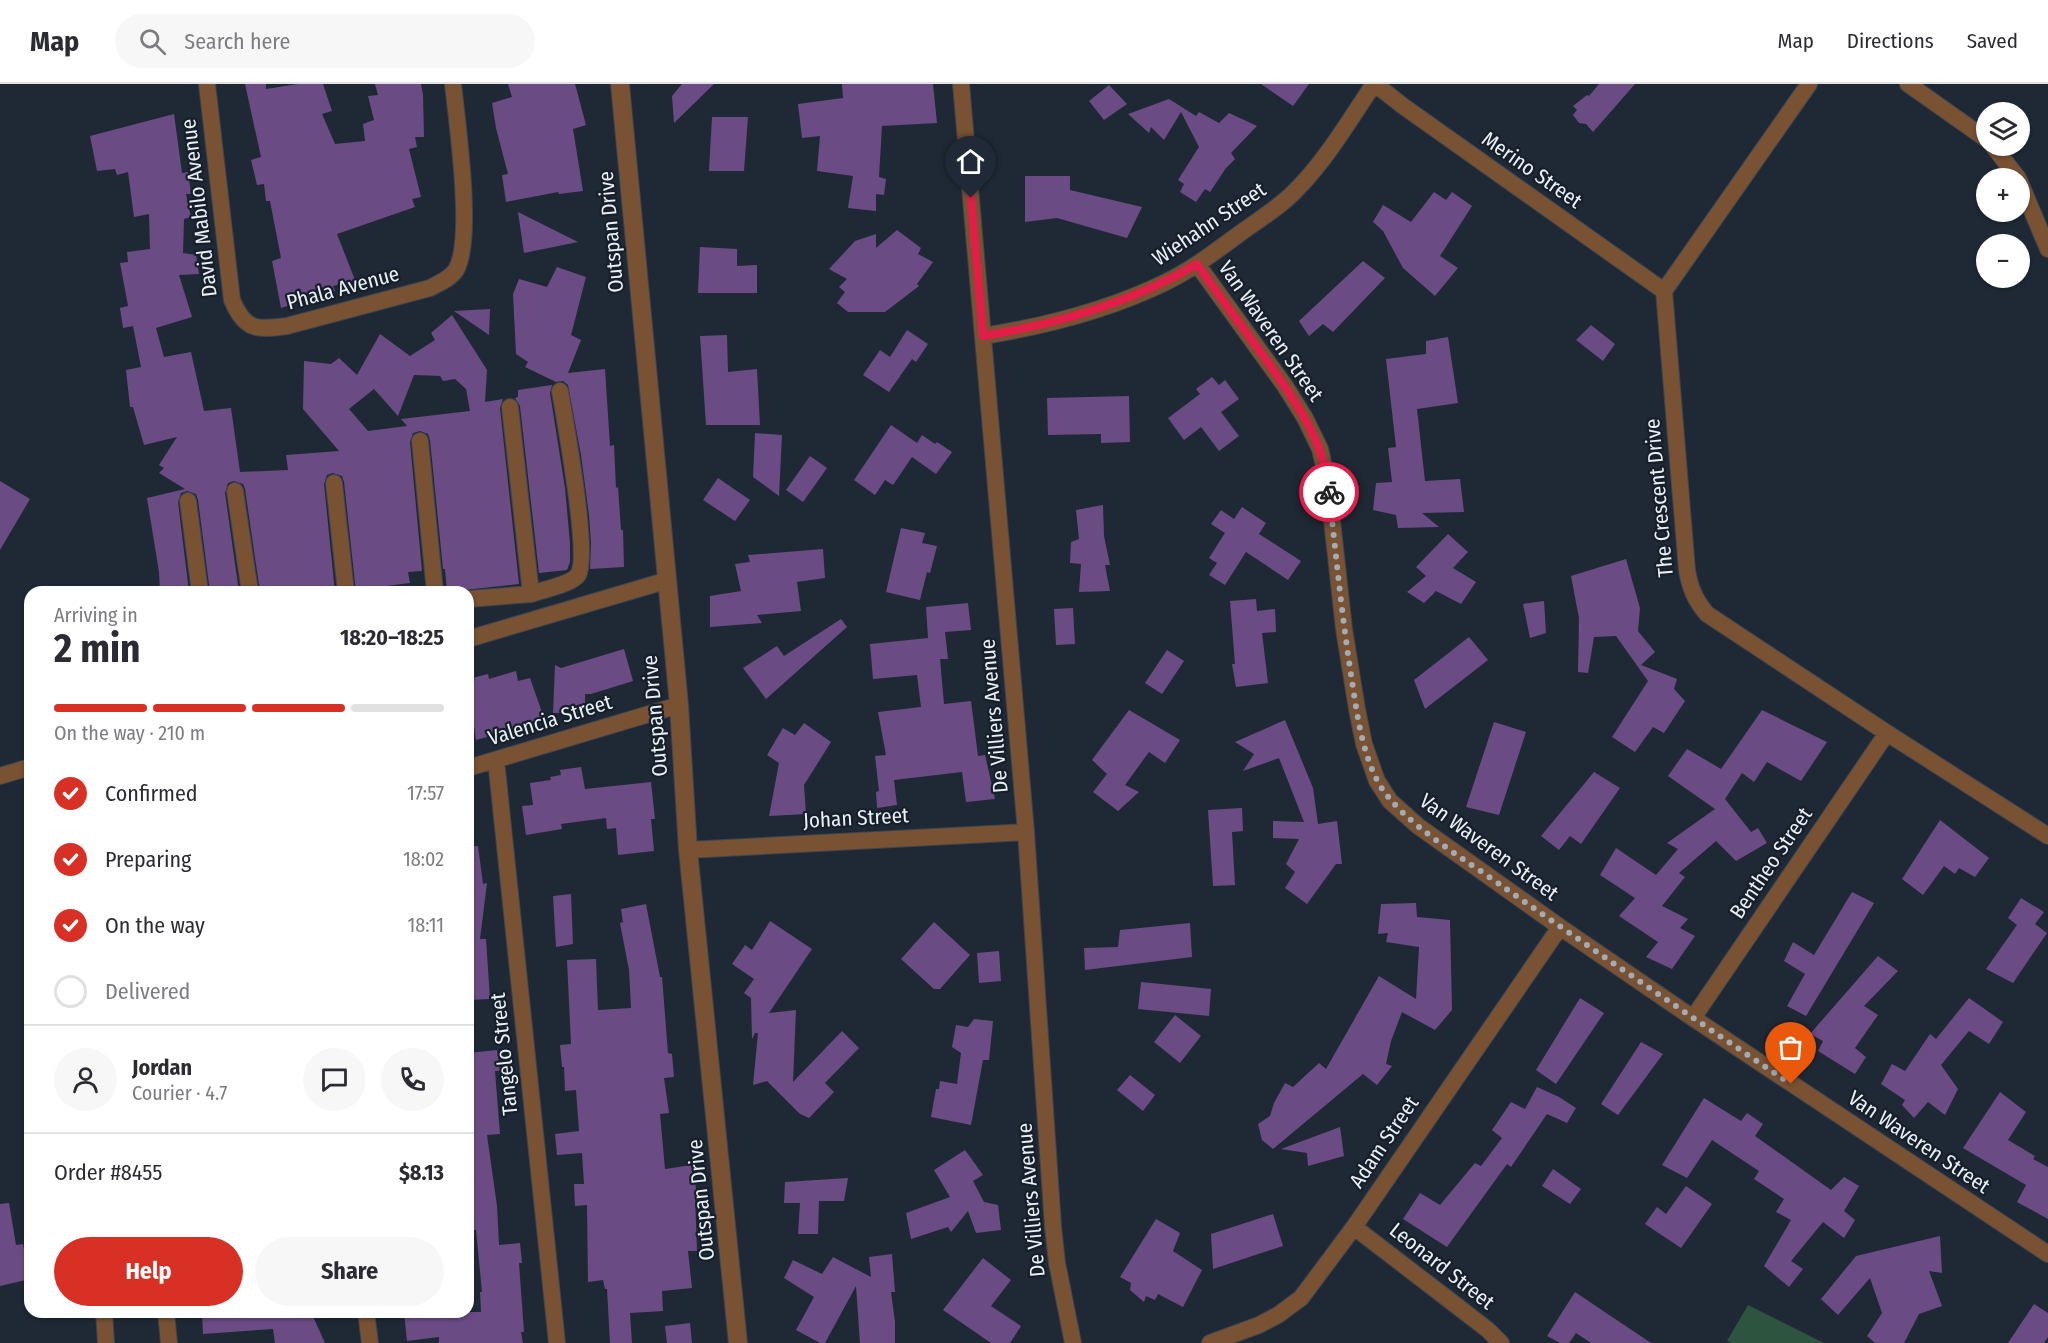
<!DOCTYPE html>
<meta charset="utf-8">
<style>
:root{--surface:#fff;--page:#f7f7f7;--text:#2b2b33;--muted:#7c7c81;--line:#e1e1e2;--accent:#d93025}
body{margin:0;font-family:"Fira Sans Condensed",sans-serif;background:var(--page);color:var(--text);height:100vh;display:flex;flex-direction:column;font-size:22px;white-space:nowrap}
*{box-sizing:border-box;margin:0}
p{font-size:20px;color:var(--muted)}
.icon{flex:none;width:33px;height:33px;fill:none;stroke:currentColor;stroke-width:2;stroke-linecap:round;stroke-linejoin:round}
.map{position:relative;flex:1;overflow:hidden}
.details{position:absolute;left:24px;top:502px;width:450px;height:732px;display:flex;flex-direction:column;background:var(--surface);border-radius:18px;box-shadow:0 2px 4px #0004}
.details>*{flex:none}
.tools{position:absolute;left:1976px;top:18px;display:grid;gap:12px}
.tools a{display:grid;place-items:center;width:54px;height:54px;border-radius:50%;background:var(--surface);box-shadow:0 2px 4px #0004;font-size:30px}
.pin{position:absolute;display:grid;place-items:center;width:51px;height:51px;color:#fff;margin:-62px -26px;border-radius:50% 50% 50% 0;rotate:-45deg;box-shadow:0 0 6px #0007}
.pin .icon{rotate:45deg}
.courier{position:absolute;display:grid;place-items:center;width:60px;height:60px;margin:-30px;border:4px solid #e11d48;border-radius:50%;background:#fff;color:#222;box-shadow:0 2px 8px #0007}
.summary em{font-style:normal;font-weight:700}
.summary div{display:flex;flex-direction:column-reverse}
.summary{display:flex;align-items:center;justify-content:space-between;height:102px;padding:0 30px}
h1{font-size:39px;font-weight:700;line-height:45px}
.bar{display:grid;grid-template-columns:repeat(4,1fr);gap:9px 6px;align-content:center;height:72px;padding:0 30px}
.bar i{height:8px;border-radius:4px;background:var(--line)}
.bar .current{background:var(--accent)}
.bar p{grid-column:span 4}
.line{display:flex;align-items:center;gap:15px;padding:0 30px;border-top:2px solid var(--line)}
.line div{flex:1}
.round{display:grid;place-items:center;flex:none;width:63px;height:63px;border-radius:32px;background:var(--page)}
ol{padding:0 30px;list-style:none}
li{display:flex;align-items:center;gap:18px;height:66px}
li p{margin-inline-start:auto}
li .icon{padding:6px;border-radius:50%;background:var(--accent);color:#fff;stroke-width:4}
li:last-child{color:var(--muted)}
li i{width:33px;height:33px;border:3px solid var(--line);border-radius:50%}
.primary-button{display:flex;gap:12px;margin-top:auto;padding:12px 30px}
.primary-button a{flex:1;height:69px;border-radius:36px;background:var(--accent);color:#fff;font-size:24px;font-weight:700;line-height:69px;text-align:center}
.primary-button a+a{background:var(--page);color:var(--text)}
header{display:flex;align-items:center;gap:36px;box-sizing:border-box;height:84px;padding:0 30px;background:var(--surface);border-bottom:2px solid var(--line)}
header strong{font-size:28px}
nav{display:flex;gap:33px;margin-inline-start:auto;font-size:21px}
.search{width:420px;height:54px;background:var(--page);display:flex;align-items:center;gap:15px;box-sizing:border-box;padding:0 21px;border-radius:33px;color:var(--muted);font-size:22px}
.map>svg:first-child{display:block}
.green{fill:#2d543e}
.building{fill:#6b4b84;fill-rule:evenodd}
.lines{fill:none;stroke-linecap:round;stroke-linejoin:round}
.minor-casing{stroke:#3b4550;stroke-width:18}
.tertiary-casing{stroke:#3b4550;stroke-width:20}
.minor{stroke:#795133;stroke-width:16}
.tertiary{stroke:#795133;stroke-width:18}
.done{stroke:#a3abb4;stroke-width:6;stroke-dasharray:0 10.8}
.route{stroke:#e11d48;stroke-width:8}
.labels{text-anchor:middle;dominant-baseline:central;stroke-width:4.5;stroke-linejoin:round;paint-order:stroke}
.street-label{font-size:21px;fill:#eaf1f9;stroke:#161f2a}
</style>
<header>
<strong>Map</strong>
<div class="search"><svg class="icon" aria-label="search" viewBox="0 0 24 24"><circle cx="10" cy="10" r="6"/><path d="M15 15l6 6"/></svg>Search here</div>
<nav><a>Map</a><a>Directions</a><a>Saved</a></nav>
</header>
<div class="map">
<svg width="2048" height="1259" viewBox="0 0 2048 1259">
<rect width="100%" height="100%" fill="#1f2935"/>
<path class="green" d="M1748 1221 1824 1259H1731L1727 1257Z"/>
<path class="building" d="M245 0H266V5L298 0H323L332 27 322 30 335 60 365 57 363 40 374 36 368 12 378 11 375 0H421L423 11 424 53H415L417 63 409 65 421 113 412 115 415 123 337 150 355 196 333 202 335 207 281 224 272 177 281 174 270 117H266L264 100 257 101 251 76 261 73Z
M508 0H575L586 41 573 45 583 107 559 110 558 108 506 118 502 91 508 90 496 44 492 19 512 13Z
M682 0H714L674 39 672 12Z
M842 0H933L937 39 882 42 879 93 886 95 884 111 876 110V127L848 124 853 92 817 87 820 52 802 54 798 20 843 14Z
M1261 0H1309L1293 22Z
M1599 0H1635L1593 48 1586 40 1579 39 1573 31 1577 26 1573 22 1587 11 1589 12Z
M1109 1 1127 20 1104 36 1089 17Z
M1169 15 1196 32 1199 28 1219 39 1229 29 1257 42 1231 69 1235 75 1226 84 1210 108 1205 105 1196 118 1180 108 1184 100 1178 96 1199 63 1181 28 1164 56 1151 43 1149 49 1128 30Z
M174 30 182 89 188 88 191 110H186L191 133 184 135 183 169 196 171 199 190 179 191 192 233 156 244 164 273 191 268 204 327 231 324 240 388 288 386 286 371 339 367 303 325 304 277 331 280 339 274 357 291 380 250 410 272 435 256 431 249 452 231 487 286 485 318 503 315 500 324 519 500 447 508 445 485H443L430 356 428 350 420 347 413 349 410 358 422 487 408 488 410 499 386 502V508H356L344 398 342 392 333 389 327 391 324 400 335 508H260L245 405 243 400 234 397 228 399 225 409 239 508H210L198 416 196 410 187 407 181 409 178 418 189 508H160L159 488 147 414 185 405 159 389 164 384 159 381 177 353 144 361 133 323H130L126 286 141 283 133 242 123 244 120 224 128 222 120 179 128 178 127 168 150 165 149 130 134 133 128 88 117 91 115 85 97 87 90 52ZM414 291 440 292 443 297 455 295 466 305 470 327 401 335 407 342 368 347 349 325 374 305 398 332Z
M712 33H748L744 87H709Z
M1025 92H1070V106L1142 123 1127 154 1057 134 1025 138Z
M1434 108 1446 116 1452 108 1472 122 1440 172 1458 184 1435 212 1403 184 1383 147 1373 138 1383 121 1411 138Z
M518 128 578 158 524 169Z
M897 146 921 164 918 170 933 178 917 200 919 202 885 228H848L837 219 845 208 839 203 847 195 829 185 855 157 876 150V164Z
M700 163 737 165V182L757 181V209H698Z
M1363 177 1385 194 1333 248 1323 240 1309 252 1299 237Z
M557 183 586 193 571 251 581 256 568 289 605 285 610 362 614 361 616 404 618 403 621 446H623L624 483 590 485 591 458 589 431 581 371 568 301 563 297 556 298 525 283 528 278 516 270 513 210 519 195 547 203Z
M490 225 489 251 454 227Z
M1591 241 1615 260 1603 277 1576 256Z
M907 246 928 260 916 278 912 275 889 308 863 291 880 266 890 273Z
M727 251 728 288 757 285 760 341H706L700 252Z
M1448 253 1458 319 1417 325 1425 397 1460 395 1464 428 1422 429 1439 443 1398 444 1396 431 1373 426 1376 399 1392 398 1388 364 1396 363 1386 275 1426 270V257Z
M1212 293 1219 301 1225 296 1239 315 1221 328 1239 352 1219 367 1201 343 1184 356 1168 334 1200 310 1196 305Z
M552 301 550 309 565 404 570 459V478L567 486 539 489 520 322 515 314 518 313V306Z
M1129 312 1130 358 1101 359V350L1048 351 1047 314Z
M891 341 917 359 922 351 935 360 937 358 952 368 936 390 912 373 893 401 885 396 875 411 854 396Z
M755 349 782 351 779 412 753 393Z
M810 372 827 384 803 418 786 406Z
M718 394 750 416 735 437 703 416Z
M0 397 30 415 0 466Z
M1103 421 1104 452 1110 481H1105L1110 507 1079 508 1081 480 1070 479 1071 458 1079 455 1076 426Z
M1242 423 1266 439 1259 450 1301 477 1288 496 1246 468 1225 501 1209 491 1217 479 1209 474 1225 449 1211 440 1221 426 1234 435Z
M901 444 925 449 922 459 937 462 930 489 927 488 920 516 886 508Z
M1448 450 1468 468 1453 484 1476 498 1461 520 1436 507 1424 519 1407 508 1426 492 1416 483Z
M823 465 825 494 797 498 801 527 757 531 762 539 710 543V512L741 507 735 480 750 478 748 471Z
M1626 475 1640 524 1638 547 1655 568 1641 581 1677 595 1674 605 1685 617 1664 649 1653 643 1635 668 1612 653 1648 597 1616 552 1594 553 1588 589 1578 588 1579 534 1571 492Z
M1256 515 1257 527 1275 525 1276 548 1262 549 1268 599 1236 603 1232 580H1235L1230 517Z
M1544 517 1546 549 1530 554 1523 520Z
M968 519 971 546 945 548 948 575H940L944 620 971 617 978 672 985 671 995 715 966 718 962 688 894 696 897 721 877 724 876 708 879 707 875 672 886 671 878 628 921 623 917 591 873 595 870 560 928 554 926 523Z
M1073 524 1075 560 1056 561 1054 525Z
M841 535 847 543 766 615 743 584 777 562 784 572Z
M1469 553 1488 576 1425 625 1414 596Z
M624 565 633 597 591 610H585V629H553L555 581 561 584Z
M1167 566 1184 577 1162 610 1145 599Z
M516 587 518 597 530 594 545 637 476 656 474 643 468 644V595L488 590 489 595Z
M1129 626 1180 656 1165 679 1149 668 1125 701 1139 708 1118 727 1093 708 1107 690 1092 676Z
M1762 626 1827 658 1801 697 1767 678 1754 698 1742 689 1725 715 1751 748 1758 744 1767 759 1736 777 1716 757 1679 789 1685 793 1662 822 1688 835 1680 844 1695 852 1672 885 1646 873 1658 858 1619 832 1635 814 1600 791 1616 764 1656 791 1678 765 1667 759 1715 725 1668 692 1687 665 1721 685Z
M1285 636 1313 704 1318 740 1337 737 1342 780H1336L1307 820 1285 804 1295 788 1286 780 1299 755 1273 754V737L1304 738 1279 674 1243 687 1254 670 1235 658Z
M1494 638 1526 648 1499 731 1466 723Z
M804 639 831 658 804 701 806 730 769 732 779 679 767 671 783 644 795 651Z
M581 683 585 705 651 698 655 735H651L654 767 618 771 616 744 607 745 606 734 561 740 562 745 526 751 522 722 533 721 530 699 551 696 550 693 561 691 560 686Z
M1594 688 1620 704 1581 760 1570 752 1559 766 1541 752Z
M1242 724 1243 747 1232 748 1235 801 1213 802 1208 726Z
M1940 736 1989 774 1975 793 1959 784 1955 790 1944 782 1923 811 1902 795Z
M478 762 483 800 487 799 480 855H486L490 915 468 916V763Z
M1852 808 1874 819 1806 932 1787 922 1805 890 1784 877 1793 858 1814 871Z
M571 810 573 860 556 863 553 812Z
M2021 814 2044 828 2035 840 2047 849 2013 899 1986 885 2017 841 2008 834Z
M1416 819 1417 833 1450 836 1452 926 1435 946 1402 928 1391 957 1386 980 1392 982 1377 1001 1363 990 1273 1065 1262 1056 1258 1040 1270 1032 1274 1019 1285 999 1293 1003 1319 979 1326 985 1379 892 1416 915 1419 863 1386 858 1388 849 1378 850 1381 820Z
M646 820 660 893H662L668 969 672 970 674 993 664 994 669 1029 660 1030 665 1085 692 1081 697 1110 695 1111 697 1167H688L692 1204 662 1207 663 1227 630 1229 632 1259H610L607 1205H605L603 1196 588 1198 587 1121 575 1122 574 1100H584L582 1069 557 1071 555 1050 579 1047 576 1006 565 1007 564 983H562L560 961 571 960 567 876 596 875 598 926 631 924 629 886 620 839 623 838 621 825Z
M770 837 812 865 769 929 796 926 793 998 842 947 859 964 825 999 834 1008 809 1034 800 1030 767 997 753 1001 758 949H755L752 955 751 914 744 909 754 895 732 880 745 861 752 866Z
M934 838 970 871 940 905H934L901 875Z
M1190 839 1192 873 1085 886 1084 864 1118 863 1120 846Z
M999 867 1001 897 979 899 977 869Z
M1878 872 1898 887 1864 922 1878 931 1855 964 1866 973 1855 990 1818 967 1823 957 1810 950Z
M1141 898 1211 905 1209 932 1138 925Z
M1580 914 1604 929 1556 1000 1536 986Z
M1969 914 2003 938 1989 960 1969 947 1941 981 1958 1005 1945 1031 1928 1018 1914 1034 1902 1021 1905 1016 1881 1000 1892 980 1905 987 1930 950 1936 955Z
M1175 931 1201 952 1180 979 1154 958Z
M974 935 993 937 989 976H983L971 1041 931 1033 936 1005H939L940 997 957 1000 961 969 952 963 956 941 968 943Z
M1641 958 1663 970 1618 1031 1601 1020Z
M497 966 500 987H495L500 1050 487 1051 497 1122 499 1161 520 1159 522 1179H519L524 1248H521L523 1259H439V1253L407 1257 404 1228H481L480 1208H482L476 1146H468V969Z
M1130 991 1155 1011 1143 1027 1117 1006Z
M1537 1003 1559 1013 1576 1024 1567 1039 1547 1030 1511 1083 1507 1080 1447 1163 1403 1135 1420 1109 1440 1121 1475 1079 1481 1082 1502 1054 1492 1046 1511 1018 1525 1025Z
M2000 1008 2026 1028 2008 1056 2035 1072 2033 1075 2048 1083V1135L2017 1118 2026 1101 1963 1064Z
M1704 1014 1741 1037 1747 1029 1763 1040 1755 1052 1831 1106 1844 1093 1859 1102 1844 1127 1855 1136 1844 1154 1823 1138 1791 1177 1803 1185 1789 1203 1764 1182 1791 1136 1776 1128 1784 1115 1754 1095 1759 1087 1712 1056 1687 1094 1662 1081Z
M1340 1043 1344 1072 1308 1082 1307 1069 1281 1065Z
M965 1066 983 1091 973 1097 984 1118 998 1121 1001 1146 976 1149 968 1127 951 1148 948 1143 911 1155 906 1129 950 1113 934 1086Z
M1553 1085 1581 1105 1570 1120 1542 1102Z
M848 1094 844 1117H819L818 1150H798L800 1119H784L785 1098Z
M1686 1102 1712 1120 1681 1164 1645 1140 1657 1123 1666 1130Z
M9 1119 16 1161 23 1160 30 1195 0 1202V1120Z
M1273 1130 1283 1162 1213 1185 1211 1150Z
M1156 1135 1180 1149 1173 1167 1202 1186 1183 1223 1158 1210 1155 1216 1146 1212 1144 1218 1130 1206 1131 1199 1120 1193Z
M1940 1152 1942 1189 1929 1187 1942 1222 1919 1230 1904 1259H1875L1867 1252 1882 1229 1870 1194 1838 1231 1821 1215 1856 1172Z
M892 1170 895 1208H891L895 1238V1259H860L856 1202 825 1259H820L796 1246 814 1213 784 1194 793 1176 822 1190 833 1173 871 1193 869 1173Z
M983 1174 1011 1196 991 1222 1021 1242 1010 1259H991L943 1226Z
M1575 1208 1651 1259H1591L1576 1249 1569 1259H1560L1547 1252Z
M2034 1220 2048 1229V1253L2044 1259H2008Z
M202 1228H311L325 1259H275L273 1245 203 1250Z
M690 1239 692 1259H667L665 1242Z"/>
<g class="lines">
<g class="minor-casing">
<path id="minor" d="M207 0 232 216C245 247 257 246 287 242L430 204C439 199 450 195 456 186 474 156 457 38 453 0
M961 0 1026 748 1053 1142 1057 1179 1073 1259
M1375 0 1403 22 1664 207
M1809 0 1664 207 1687 486C1690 504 1695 516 1707 530L1887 649 2048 752
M1908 0 1986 55
M1993 62 2018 94
M2019 96 2048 165
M1197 180 1285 302 1305 334 1320 365 1328 400 1344 545 1357 625 1364 660 1377 697 1390 717 1418 742 1560 843 1693 934 2048 1170
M983 252C1046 242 1109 226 1166 198 1193 185 1217 166 1242 148 1261 134 1283 121 1299 103 1328 73 1350 35 1374 0
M420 357 435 508
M334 399 346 508
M235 407 250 508
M188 417 200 508
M531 510C542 506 572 500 578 491 590 472 565 336 560 307
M468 515 531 510 510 323
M468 555 665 497
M496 676 557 1259
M468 684 679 621
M0 692 30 683
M688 766 1026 748
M1693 934 1887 649
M1354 1143 1457 1222 1488 1246 1501 1259
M104 1228 106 1259
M166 1228 169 1259
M366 1228 370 1259
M1210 1259 1259 1241 1278 1231 1301 1214 1354 1143 1560 843"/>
</g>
<g class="tertiary-casing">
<path id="tertiary" d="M620 0 679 621 688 766 738 1259"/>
</g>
<use href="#minor" class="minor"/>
<use href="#tertiary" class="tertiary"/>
</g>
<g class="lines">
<path class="done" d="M1329 408C1336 471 1342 534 1352 597 1357 630 1362 668 1378 698 1400 738 1465 775 1502 802 1598 869 1694 935 1791 1000"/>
<path class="route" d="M971 114 983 252C1058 240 1131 219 1197 180 1217 209 1238 237 1259 266 1290 309 1324 353 1329 408"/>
</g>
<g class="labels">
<g class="street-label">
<text transform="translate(1532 86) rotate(35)">Merino Street</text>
<text transform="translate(199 124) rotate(-97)">David Mabilo Avenue</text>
<text transform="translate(1209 140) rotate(-34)">Wiehahn Street</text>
<text transform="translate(611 148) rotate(-95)">Outspan Drive</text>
<text transform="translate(343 204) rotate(-15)">Phala Avenue</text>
<text transform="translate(1271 247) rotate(55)">Van Waveren Street</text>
<text transform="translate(1659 414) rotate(-95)">The Crescent Drive</text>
<text transform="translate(655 632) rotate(-95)">Outspan Drive</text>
<text transform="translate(994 632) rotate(-95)">De Villiers Avenue</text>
<text transform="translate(550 636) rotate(-17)">Valencia Street</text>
<text transform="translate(856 734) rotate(-3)">Johan Street</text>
<text transform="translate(1489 763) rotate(36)">Van Waveren Street</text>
<text transform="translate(1771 779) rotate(-56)">Bentheo Street</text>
<text transform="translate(504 970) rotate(-96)">Tangelo Street</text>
<text transform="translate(1384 1058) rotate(-56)">Adam Street</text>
<text transform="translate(1919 1058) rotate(34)">Van Waveren Street</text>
<text transform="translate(701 1116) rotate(-96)">Outspan Drive</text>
<text transform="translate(1031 1116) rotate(-95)">De Villiers Avenue</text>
<text transform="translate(1442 1182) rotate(38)">Leonard Street</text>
</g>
</g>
</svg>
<div class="tools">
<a><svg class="icon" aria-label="layers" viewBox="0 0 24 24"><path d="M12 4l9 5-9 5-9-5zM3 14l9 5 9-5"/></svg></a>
<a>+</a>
<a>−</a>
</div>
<div class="pin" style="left:1791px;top:1000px;background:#ea580c"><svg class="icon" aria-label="bag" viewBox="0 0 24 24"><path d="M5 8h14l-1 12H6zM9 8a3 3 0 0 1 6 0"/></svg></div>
<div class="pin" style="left:971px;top:114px;background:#1f2937"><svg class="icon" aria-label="home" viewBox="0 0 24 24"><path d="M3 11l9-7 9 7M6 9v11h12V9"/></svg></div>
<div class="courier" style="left:1329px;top:408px"><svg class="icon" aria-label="bike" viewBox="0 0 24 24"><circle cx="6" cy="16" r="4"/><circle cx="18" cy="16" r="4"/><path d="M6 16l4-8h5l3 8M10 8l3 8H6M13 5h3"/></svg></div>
<section class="details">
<div class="summary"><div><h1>2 min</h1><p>Arriving in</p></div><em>18:20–18:25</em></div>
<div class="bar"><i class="current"></i><i class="current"></i><i class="current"></i><i></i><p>On the way · 210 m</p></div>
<ol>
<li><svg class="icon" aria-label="check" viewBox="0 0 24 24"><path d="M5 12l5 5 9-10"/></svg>Confirmed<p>17:57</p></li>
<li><svg class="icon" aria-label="check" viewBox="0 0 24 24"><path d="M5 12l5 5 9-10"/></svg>Preparing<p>18:02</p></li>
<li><svg class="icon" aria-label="check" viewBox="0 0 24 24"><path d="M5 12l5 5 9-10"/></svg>On the way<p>18:11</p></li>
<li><i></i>Delivered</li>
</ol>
<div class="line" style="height:108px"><a class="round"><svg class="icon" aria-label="person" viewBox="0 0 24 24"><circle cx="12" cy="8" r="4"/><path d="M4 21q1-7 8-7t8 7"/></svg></a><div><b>Jordan</b><p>Courier · 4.7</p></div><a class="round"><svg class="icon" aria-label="chat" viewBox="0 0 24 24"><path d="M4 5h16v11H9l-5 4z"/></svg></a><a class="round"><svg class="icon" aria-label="phone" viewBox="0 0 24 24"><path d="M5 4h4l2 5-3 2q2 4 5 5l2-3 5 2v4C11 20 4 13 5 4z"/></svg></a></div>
<div class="line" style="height:78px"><div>Order #8455</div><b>$8.13</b></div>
<div class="primary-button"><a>Help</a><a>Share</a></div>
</section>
</div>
